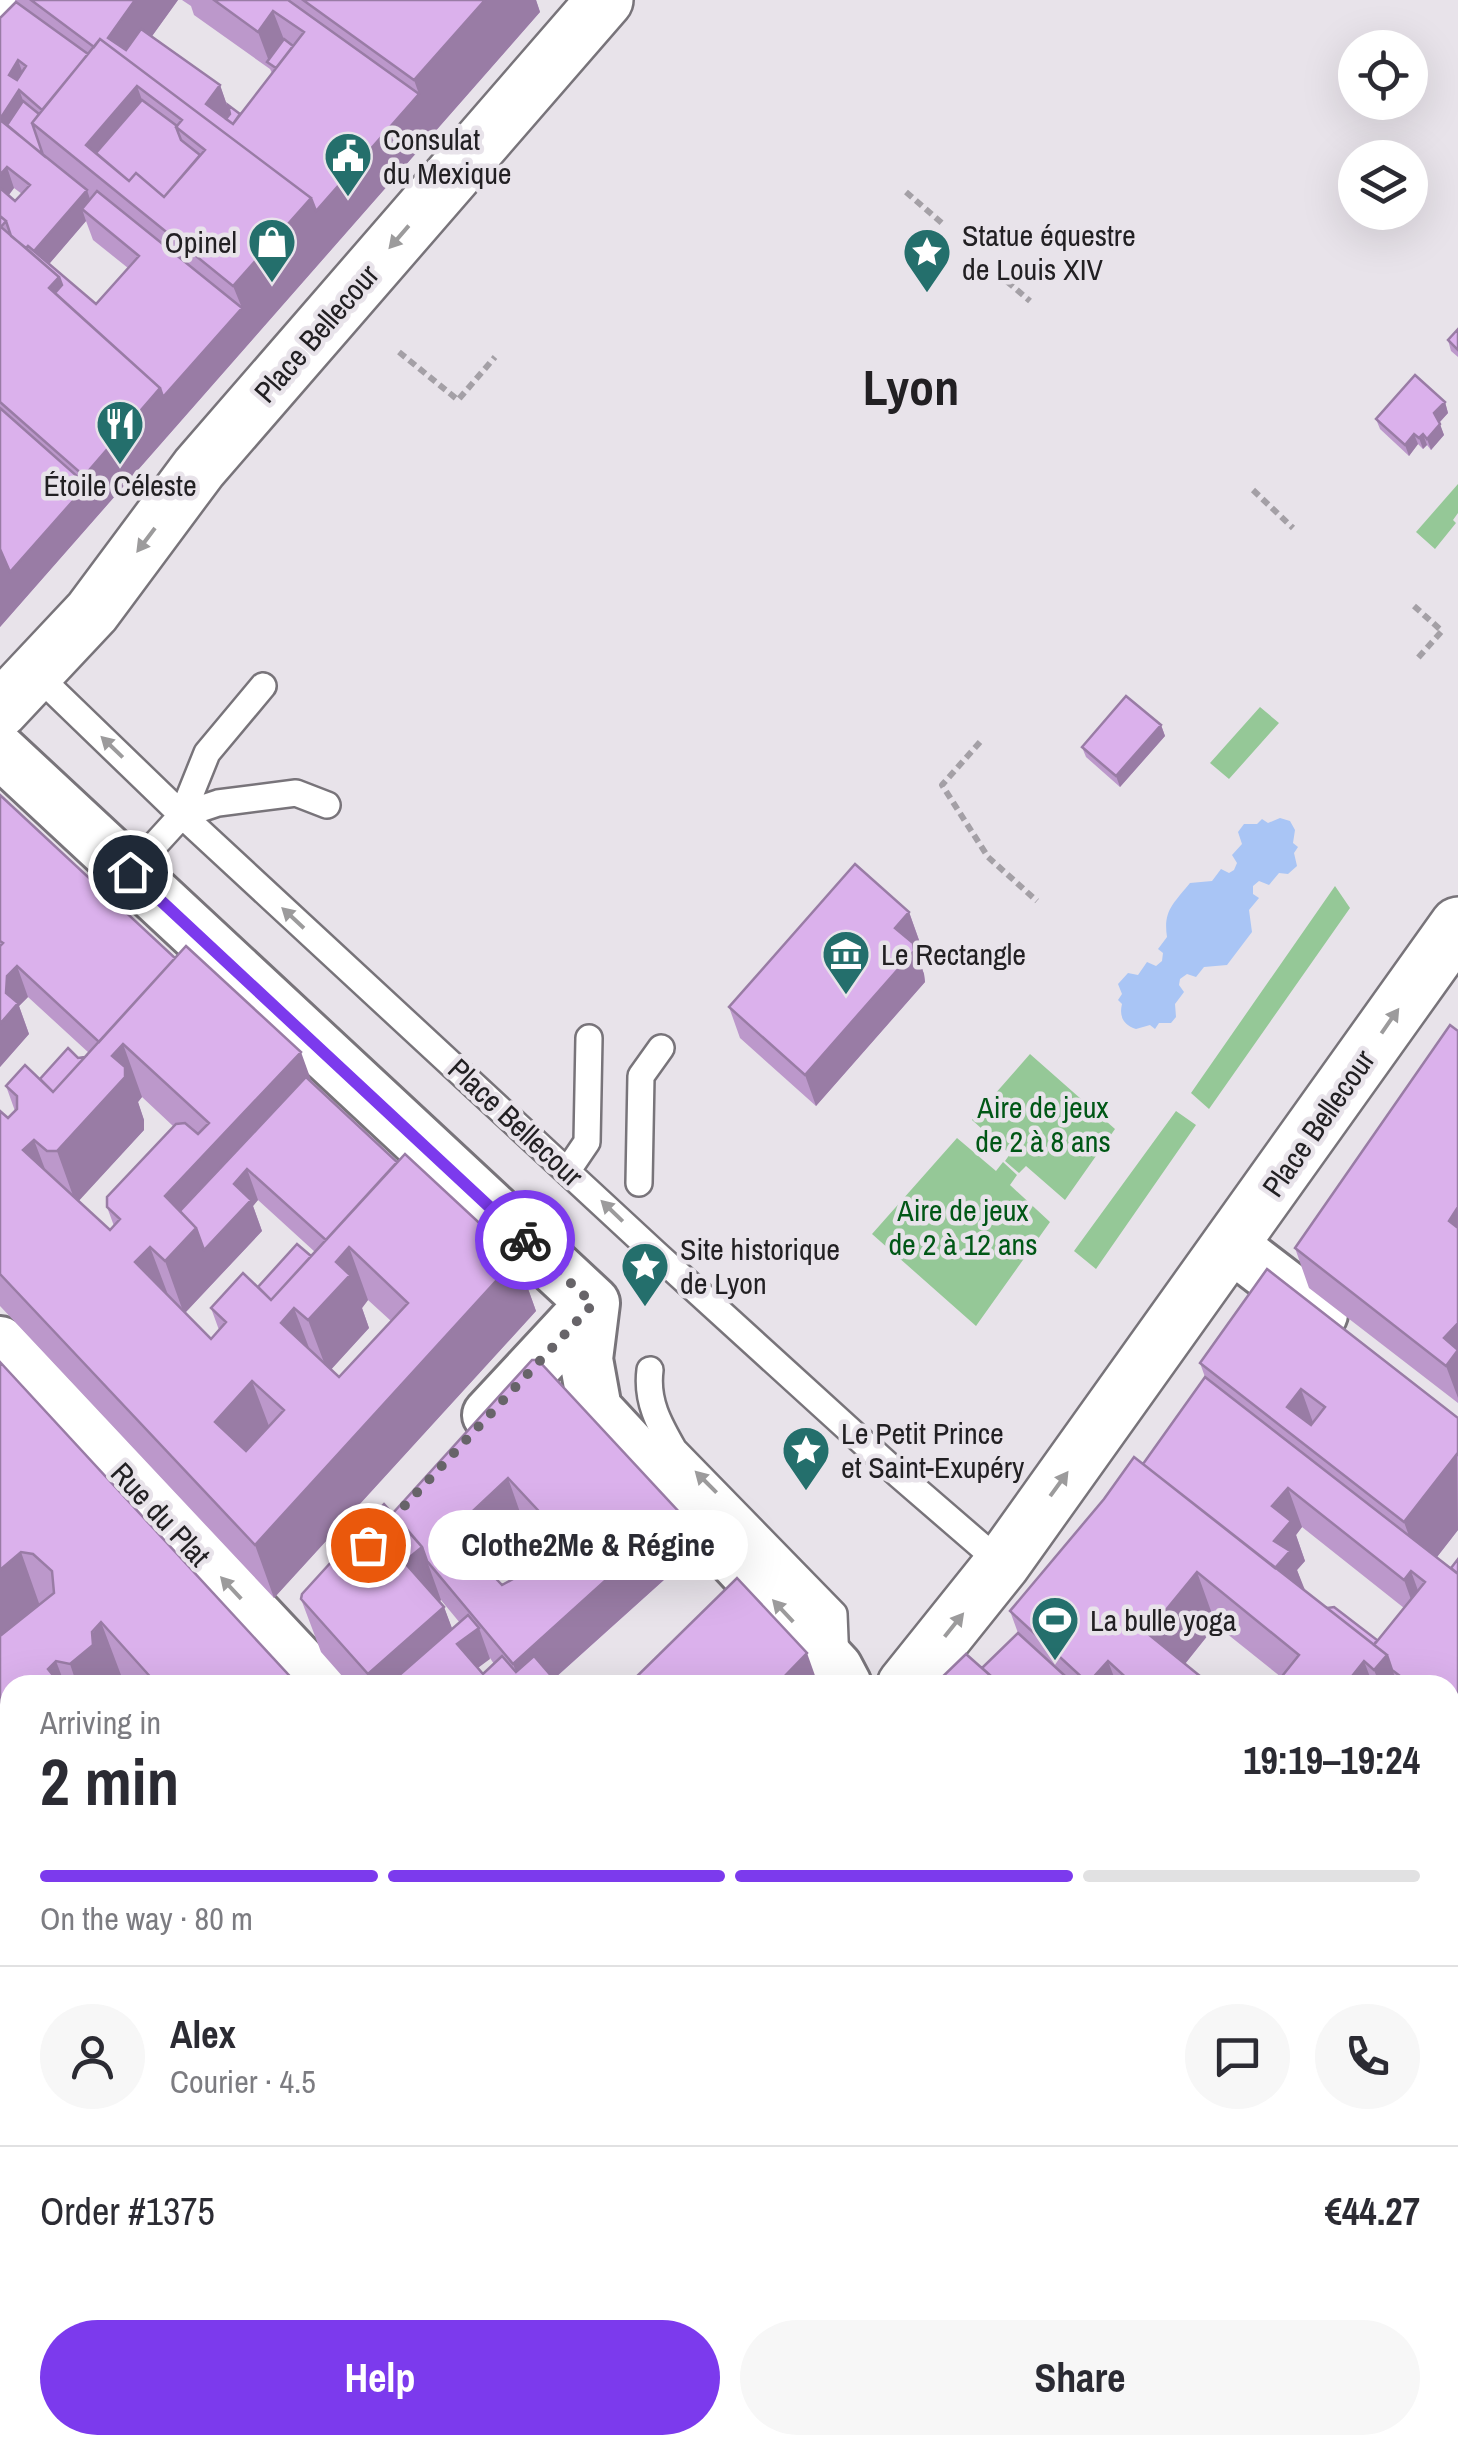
<!DOCTYPE html>
<meta charset="utf-8">
<style>
:root{--surface:#fff;--page:#f7f7f7;--text:#2b2b33;--muted:#7c7c81;--line:#e1e1e2;--accent:#7c3aed}
body{margin:0;font-family:"Archivo Narrow",sans-serif;background:var(--page);color:var(--text);height:100vh;display:flex;flex-direction:column;font-size:38px;white-space:nowrap}
*{box-sizing:border-box;margin:0}
p{font-size:32px;color:var(--muted)}
.icon{flex:none;width:55px;height:55px;fill:none;stroke:currentColor;stroke-width:2;stroke-linecap:round;stroke-linejoin:round}
.map{position:relative;flex:1;overflow:hidden}
.panel{position:absolute;left:0px;top:1675px;width:1460px;height:780px;display:flex;flex-direction:column;background:var(--surface);border-radius:30px 30px 0 0;box-shadow:0 10px 40px #0002}
.panel>*{flex:none}
.fabs{position:absolute;left:1338px;top:30px;display:grid;gap:20px}
.fabs a{display:grid;place-items:center;width:90px;height:90px;border-radius:50%;background:var(--surface);box-shadow:0 10px 40px #0002;font-size:50px}
.pin{position:absolute;display:grid;place-items:center;width:85px;height:85px;color:#fff;margin:-42px;border:5px solid #fff;border-radius:50%;box-shadow:0 2px 10px #0007}
.courier{position:absolute;display:grid;place-items:center;width:100px;height:100px;margin:-50px;border:8px solid #7c3aed;border-radius:50%;background:#fff;color:#222;box-shadow:0 2px 12px #0007}
.bubble{position:absolute;height:70px;border-radius:35px;background:var(--surface);box-shadow:0 10px 40px #0002;font-size:32px;font-weight:700;line-height:70px;text-align:center}
.headline em{font-style:normal;font-weight:700}
.headline div{display:flex;flex-direction:column-reverse}
.headline{display:flex;align-items:center;justify-content:space-between;height:170px;padding:0 40px}
h1{font-size:65px;font-weight:700;line-height:75px}
.bar{display:grid;grid-template-columns:repeat(4,1fr);gap:15px 10px;align-content:center;height:120px;padding:0 40px}
.bar i{height:12px;border-radius:8px;background:var(--line)}
.bar .on{background:var(--accent)}
.bar p{grid-column:span 4}
.line{display:flex;align-items:center;gap:25px;padding:0 40px;border-top:2px solid var(--line)}
.line div{flex:1}
.round{display:grid;place-items:center;flex:none;width:105px;height:105px;border-radius:52px;background:var(--page)}
.action{display:flex;gap:20px;margin-top:auto;padding:20px 40px}
.action a{flex:1;height:115px;border-radius:60px;background:var(--accent);color:#fff;font-size:40px;font-weight:700;line-height:115px;text-align:center}
.action a+a{background:var(--page);color:var(--text)}
.map>svg:first-child{display:block}
.education{fill:#eed3d5}
.green{fill:#95c897}
.water{fill:#a9c5f5}
.lines{fill:none;stroke-linecap:round;stroke-linejoin:round}
.service-casing{stroke:#78747a;stroke-width:30}
.minor-casing{stroke:#78747a;stroke-width:58}
.secondary-casing{stroke:#78747a;stroke-width:60}
.primary-casing{stroke:#78747a;stroke-width:60}
.path{stroke:#a4a0a6;stroke-width:6;stroke-dasharray:8 5;stroke-linecap:butt}
.service{stroke:#fff;stroke-width:25}
.minor{stroke:#fff;stroke-width:52}
.secondary{stroke:#fff;stroke-width:55}
.primary{stroke:#fff;stroke-width:55}
.wall{fill:#bc98cb;fill-rule:evenodd}
.shaded-wall{fill:#997ca5}
.building{fill:#dbb1ec;stroke:#997ca5;stroke-width:2.5;fill-rule:evenodd}
.oneway{fill:#9c9b9c}
.done{stroke:#676469;stroke-width:10;stroke-dasharray:0 18}
.route{stroke:#7c3aed;stroke-width:12}
.labels{text-anchor:middle;dominant-baseline:central;stroke-width:9;stroke-linejoin:round;paint-order:stroke}
.poi-label{font-size:30px;fill:#222023;stroke:#e8e3ea;text-anchor:start}
.street-label{font-size:30px;fill:#222023;stroke:#e8e3ea}
.park-label{font-size:30px;fill:#005716;stroke:#e8e3ea}
.town-label{font-size:50px;font-weight:bold;fill:#222023;stroke:#e8e3ea}
</style>
<div class="map">
<svg width="1458" height="2455" viewBox="0 0 1458 2455">
<rect width="100%" height="100%" fill="#e8e3ea"/>
<path class="education" d="M1458 1693V1926L1450 1934V1704Z"/>
<path class="green" d="M1458 484V513L1453 520 1456 523 1435 549 1416 532Z
M1260 707 1279 723 1229 779 1210 763Z
M1335 886 1350 908 1209 1109 1191 1093Z
M1030 1054 1115 1129 1065 1200 1026 1166 1019 1173 1005 1161 1010 1154 972 1120Z
M1176 1111 1196 1125 1096 1269 1074 1251Z
M957 1138 996 1171 1003 1162 1017 1175 1010 1185 1050 1222 976 1326 872 1234Z"/>
<path class="water" d="M1280 818 1290 821 1295 830 1293 843 1298 847 1294 853 1297 866 1288 874 1279 873 1269 885 1259 881 1253 886V894L1259 898 1249 910 1252 932 1227 965 1204 967 1196 977 1187 974 1180 979 1179 985 1184 992 1175 1004 1176 1017 1171 1023H1159L1155 1029 1150 1025 1136 1029C1123 1025 1119 1016 1122 1004L1118 1000 1122 994 1118 984 1128 973 1138 975 1147 962 1156 966 1162 961 1163 953 1158 949 1167 937C1163 911 1173 904 1190 883L1212 881 1221 869 1229 873 1234 870 1237 863 1232 855 1242 844 1238 832 1244 824H1257L1262 819 1268 823Z
M0 2137 10 2153V2445H168L175 2455H0Z"/>
<g class="lines">
<g class="service-casing">
<path id="service" d="M0 14 10 0
M35 673 182 815 654 1252 899 1475 1002 1564
M182 815 218 803 296 793 327 805
M130 872 182 815 207 753 263 686
M568 1170 587 1142 589 1038
M639 1183 641 1076 661 1048
M650 1370C646 1401 659 1424 674 1450L834 1614 836 1663"/>
</g>
<g class="minor-casing">
<path id="minor" d="M0 751 593 1303
M1231 1245 1321 1314
M593 1303 586 1359 595 1409 836 1668 845 1685
M0 1343 321 1685
M489 1415 593 1303
M1450 2336 1458 2346
M974 2445 982 2455
M1027 2455 1038 2445
M1438 2455 1450 2445"/>
</g>
<g class="secondary-casing">
<path id="secondary" d="M905 1685 1002 1564 1458 925"/>
</g>
<g class="primary-casing">
<path id="primary" d="M0 710 92 612 199 468 605 0
M0 1974 10 1990
M303 2445 309 2455"/>
</g>
<path class="path" d="M906 192 943 224
M997 273 1030 301
M399 352 458 400 495 357
M1253 490 1293 528
M1414 606 1442 631 1417 659
M980 742 942 785 988 857 1037 901
M0 1911 9 1925
M0 2114 10 2130
M205 2445 211 2455
M240 2445 247 2455"/>
<use href="#service" class="service"/>
<use href="#minor" class="minor"/>
<use href="#secondary" class="secondary"/>
<use href="#primary" class="primary"/>
</g>
<path class="wall" d="M15 0H178L152 36 220 85 227 106 240 114 272 73 270 69 194 15 191 6 182 0H536L540 12 0 627V18L16 2ZM14 188 22 194 15 201 9 195ZM86 221 93 240 128 268 96 304 49 264Z
M1458 329V357L1451 351 1448 340Z
M1445 402 1448 413 1439 423 1444 435 1431 450 1427 445 1423 449 1418 444 1409 456 1380 429 1376 419Z
M1161 725 1165 736 1120 787 1086 757 1082 747Z
M0 795 397 1162 517 1258 536 1311 274 1598 0 1306V1111L8 1118 15 1111 6 1086 40 1079 78 1058 85 1057 89 1053 28 997 19 1006 29 1034 0 1067ZM142 1097 173 1126 107 1207 114 1226 110 1230 78 1201 144 1130V1120L138 1102ZM258 1200 315 1252 311 1256 258 1287 211 1308 219 1330 211 1339 185 1313 262 1231 253 1206ZM368 1300 391 1321 339 1377 331 1369 369 1328 362 1308Z
M909 912 920 943 915 949 924 974 925 982 816 1106 740 1038 729 1007Z
M1458 1031V1403L1309 1288 1295 1248Z
M532 1360 695 1552 554 1679 559 1685H350L321 1652 301 1599 393 1513ZM522 1518 549 1546 513 1579 502 1585 478 1559ZM441 1600 460 1623 452 1629 444 1607 439 1602ZM490 1658 494 1664 483 1674 478 1668Z
M0 1362 298 1685H130L121 1675 112 1685H10V1876L0 1862Z
M1200 1363 1458 1418V1530L1437 1557 1451 1568 1458 1559V1753L1454 1749 1450 1754V1685H1275L1281 1677 1216 1625 1185 1664 1211 1685H934L982 1668 1018 1633 1010 1611 1143 1464 1205 1377ZM1302 1527 1404 1608 1377 1640 1327 1608 1304 1590 1297 1570 1305 1561 1296 1535Z
M1450 1954 1458 1962V2054L1450 2045Z
M1450 2148 1458 2158V2300L1450 2291Z
M367 2445H778L780 2447 782 2445H940L949 2455H374Z
M1043 2445H1411L1399 2455H1047Z"/>
<path class="shaded-wall" d="M135 0H178L127 71 108 38Z
M485 0H536L540 12 0 627V552L87 485 84 476 160 388 242 308 233 286 311 198 419 94 414 80Z
M273 11 288 50 270 64 258 32Z
M18 60 26 82 20 92 27 112 11 136 0 119 9 75Z
M220 85 234 125 206 104Z
M137 86 156 139 119 182 86 145Z
M7 167 14 188 2 204 0 199V175Z
M87 190 94 211 82 209 86 221 44 270 29 257Z
M59 277 73 315 49 288Z
M1445 402 1448 413 1438 424 1434 413Z
M1440 424 1444 435 1431 450 1427 439Z
M1414 434 1418 444 1409 456 1405 445Z
M1423 434 1427 445 1423 449 1419 438Z
M1161 725 1165 736 1120 787 1116 776Z
M909 912 920 943 915 949 924 974 925 982 816 1106 805 1075 895 928Z
M17 966 28 997 19 1006 29 1034 0 1067V973Z
M123 1044 142 1097 138 1102 144 1120V1130L76 1204 57 1151 112 1056Z
M301 1052 320 1105 247 1169 258 1200 253 1206 262 1231 184 1314 165 1261V1196Z
M34 1140 54 1193 23 1150Z
M1458 1207V1247L1449 1221Z
M150 1247 170 1300 135 1262Z
M349 1247 368 1300 362 1308 369 1328 328 1373 308 1320 294 1308 314 1361 279 1322Z
M517 1258 536 1311 274 1598 255 1545Z
M1458 1323V1398L1446 1366 1444 1338Z
M252 1381 272 1434 234 1475 215 1422Z
M1301 1389 1320 1442 1287 1407Z
M1457 1454 1458 1530 1423 1575 1404 1522Z
M508 1478 522 1518 474 1563 454 1534 460 1523Z
M1288 1488 1302 1527 1296 1535 1305 1561 1297 1570 1305 1590 1270 1573 1274 1541 1272 1506Z
M680 1513 695 1552 547 1685H521L513 1664Z
M422 1547 441 1600 424 1615 404 1562Z
M21 1552 40 1606 0 1639V1570Z
M1411 1571 1425 1610 1418 1619 1404 1580Z
M1197 1572 1216 1625 1168 1685 1147 1633Z
M444 1607 458 1644 479 1628 490 1659 468 1675 435 1685H372L368 1674Z
M101 1622 121 1675 112 1685H77L70 1664Z
M807 1653 818 1684 776 1685Z
M1387 1655 1398 1685H1380L1374 1670Z
M56 1661 65 1685H54L48 1669Z
M1108 1661 1117 1685H1089L1088 1683Z
M1364 1661 1373 1685H1345Z
M1450 1737 1454 1749 1450 1754Z
M1458 2366V2406L1450 2412V2372Z
M496 2445H514L517 2455H500Z
M733 2445H769L756 2455H719Z
M824 2445H903L892 2455H819L817 2451Z
M1362 2445H1411L1399 2455H1350Z"/>
<path class="building" d="M31 0H135L108 38 126 50 141 29 220 85 206 104 233 124 304 32 273 11 258 32 214 0H288L419 94 316 211 311 198 100 39 94 47Z
M303 0H485L414 80Z
M16 2 88 54 42 110 19 90 0 119V18ZM18 60 26 66 17 80 9 75Z
M100 39 311 198 233 286 32 123ZM137 86 182 120 176 127 205 150 164 197 136 173 129 181 86 145Z
M284 39 293 46 276 68 267 62Z
M142 100 177 126 176 127 181 140 200 155 164 197 136 173 129 181 96 153Z
M23 101 39 114 32 123 43 155 7 125Z
M228 105 240 114 233 124 226 119 230 114Z
M0 120 87 190 34 251 28 246 26 248 11 236 6 221 0 216V188L15 201 30 185 7 167 0 175Z
M97 191 242 308 163 397 160 388 55 293 62 285 59 277 26 248 28 246 96 304 139 256 82 209Z
M0 216 6 221 1 227 59 277 49 288 160 388 84 476 0 402Z
M1458 329V350L1448 340Z
M1415 375 1445 402 1434 413 1440 424 1427 439 1423 434 1419 438 1414 434 1405 445 1376 419Z
M0 408 87 485 10 572 0 549Z
M1126 696 1161 725 1116 776 1082 747Z
M0 795 175 958 99 1042 17 966 7 976 6 993 18 1003 0 1024V946L3 943 0 941Z
M855 864 909 912 895 928 913 943 914 951 805 1075 729 1007Z
M186 946 301 1052 165 1196 196 1228 165 1261 150 1247 135 1262 211 1339 226 1322 211 1308 243 1273 271 1300 405 1154 517 1258 255 1545 0 1274V1111L8 1118 17 1109V1096L6 1086 25 1065 53 1092ZM123 1044 209 1123 198 1134 185 1123 176 1124 107 1197V1207L120 1219 110 1230 23 1150 34 1140 47 1151H57L125 1077V1067L112 1056ZM349 1247 408 1303 339 1377 281 1323 294 1308 308 1320 350 1275 336 1262ZM252 1381 284 1410 246 1451 215 1422Z
M1450 1025 1458 1031V1207L1449 1221 1458 1228V1323L1444 1338 1458 1350 1446 1366 1295 1248Z
M68 1048 78 1058 85 1057 53 1092 40 1079Z
M306 1077 397 1162 271 1300 258 1287 297 1244 311 1256 326 1240 247 1169 234 1184 251 1200 204 1250 196 1228 180 1211Z
M1267 1269 1458 1418V1455L1457 1454 1404 1522 1200 1363ZM1301 1389 1325 1407 1311 1425 1287 1407Z
M532 1360H538L680 1513 513 1664 427 1561 422 1547 393 1513ZM508 1478 561 1535 513 1579 502 1585 454 1534 460 1523Z
M0 1362 298 1685H149L155 1682 101 1622 92 1632 93 1645 70 1664 56 1661 48 1669 61 1685H10V1851L0 1836V1636L54 1593 52 1571 33 1554 21 1552 0 1570Z
M1205 1377 1458 1574V1728L1450 1720V1685H1412L1392 1670 1387 1655 1374 1645 1425 1582 1411 1571 1404 1580 1288 1488 1272 1506 1291 1521 1274 1541 1290 1551 1275 1568 1143 1464Z
M1134 1457 1387 1655 1374 1670 1364 1661 1345 1685H1275L1299 1655 1197 1572 1147 1633 1211 1685H1134L1108 1661 1088 1683 1010 1611 1104 1499Z
M384 1504 422 1547 404 1562 444 1607 368 1674 301 1599 302 1594Z
M1458 1559V1574L1451 1568Z
M737 1578 807 1653 776 1685H628Z
M1334 1607 1377 1640 1374 1645 1327 1608Z
M468 1615 479 1628 457 1644 483 1674 502 1656 516 1672 534 1656 559 1685H388Z
M1018 1633 1075 1685H1001L982 1668Z
M966 1654 1001 1685H934Z
M1450 1954 1458 1962V2037L1450 2027Z
M1450 2148 1458 2158V2283L1450 2273Z
M1450 2357 1458 2366 1450 2372Z
M1458 2438V2455H1438Z
M381 2445H503L509 2455H387Z
M596 2445H646L652 2455H603Z
M646 2445H733L719 2455H652Z
M748 2445H778L785 2455H734Z
M782 2445H790L799 2455H785L780 2447Z
M812 2445H824L817 2451Z
M857 2445H940L949 2455H846Z
M1051 2445H1206L1214 2455H1060Z
M1212 2445H1321L1324 2448 1316 2455H1221Z
M1321 2445H1362L1350 2455H1327Z"/>
<defs><path id="oneway-solid" d="M-6-.8H1V-3.2L6.5 0L1 3.2V.8H-6Z" transform="scale(2.5)"/></defs>
<g class="oneway">
<use href="#oneway-solid" transform="translate(399 237) rotate(131)"/>
<use href="#oneway-solid" transform="translate(146 540) rotate(127)"/>
<use href="#oneway-solid" transform="translate(112 747) rotate(-136)"/>
<use href="#oneway-solid" transform="translate(293 918) rotate(-137)"/>
<use href="#oneway-solid" transform="translate(1390 1021) rotate(-55)"/>
<use href="#oneway-solid" transform="translate(612 1211) rotate(-136)"/>
<use href="#oneway-solid" transform="translate(706 1482) rotate(-135)"/>
<use href="#oneway-solid" transform="translate(1059 1484) rotate(-54)"/>
<use href="#oneway-solid" transform="translate(231 1588) rotate(-133)"/>
<use href="#oneway-solid" transform="translate(783 1611) rotate(-133)"/>
<use href="#oneway-solid" transform="translate(954 1625) rotate(-51)"/>
</g>
<g class="lines">
<path class="done" d="M368 1545 593 1304 525 1240"/>
<path class="route" d="M130 872 525 1240"/>
</g>
<defs>
<g id="civic-pin" transform="scale(2.5)"><path d="M0 17L-7.5 6A9.5 9.5 0 1 1 7.5 6Z" fill="#246f6c" stroke="#e8e3ea"/><path d="M-.6-6.5H3V-4.5H.6V-3L4-1V1h2V6H-6V1h2V-1L-.6-3ZM-1.2 2.5V6h2.4V2.5Z" fill="#fff"/></g>
<g id="shop-pin" transform="scale(2.5)"><path d="M0 17L-7.5 6A9.5 9.5 0 1 1 7.5 6Z" fill="#246f6c" stroke="#e8e3ea"/><path d="M-5-2.5h2.3a2.7 3.5 0 0 1 5.4 0H5L5.5 6h-11ZM-1.5-2.5h3a1.5 2.3 0 0 0-3 0Z" fill="#fff"/></g>
<g id="sight-pin" transform="scale(2.5)"><path d="M0 17L-7.5 6A9.5 9.5 0 1 1 7.5 6Z" fill="#246f6c" stroke="#e8e3ea"/><path d="M0-6L1.8-2.2L6-1.7L2.9 1.2L3.7 5.4L0 3.3L-3.7 5.4L-2.9 1.2L-6-1.7L-1.8-2.2Z" fill="#fff"/></g>
<g id="restaurant-pin" transform="scale(2.5)"><path d="M0 17L-7.5 6A9.5 9.5 0 1 1 7.5 6Z" fill="#246f6c" stroke="#e8e3ea"/><path d="M-5-6h1v4h1v-4h1v4h1v-4h1v5L-1.5 .5V6h-2V.5L-5-1ZM5-6V6H3V1.5H1.5Q1.5-4 5-6Z" fill="#fff"/></g>
<g id="museum-pin" transform="scale(2.5)"><path d="M0 17L-7.5 6A9.5 9.5 0 1 1 7.5 6Z" fill="#246f6c" stroke="#e8e3ea"/><path d="M0-6L6-3V-2H-6V-3ZM-5-1h2V3h-2ZM-1-1h2V3h-2ZM3-1h2V3H3ZM-6 4H6V6H-6Z" fill="#fff"/></g>
<g id="stadium-pin" transform="scale(2.5)"><path d="M0 17L-7.5 6A9.5 9.5 0 1 1 7.5 6Z" fill="#246f6c" stroke="#e8e3ea"/><path d="M0-5a6.5 5 0 1 0 0 10a6.5 5 0 1 0 0-10ZM-3.5-1.8h7v3.6h-7Z" fill="#fff"/></g>
</defs>
<g fill-rule="evenodd">
<use href="#civic-pin" x="348" y="156"/>
<use href="#shop-pin" x="272" y="242"/>
<use href="#sight-pin" x="927" y="252"/>
<use href="#restaurant-pin" x="120" y="424"/>
<use href="#museum-pin" x="846" y="954"/>
<use href="#sight-pin" x="645" y="1266"/>
<use href="#sight-pin" x="806" y="1450"/>
<use href="#stadium-pin" x="1055" y="1620"/>
</g>
<g class="labels">
<g class="poi-label">
<text x="383" y="139">Consulat<tspan x="383" dy="34">du Mexique</tspan></text>
<text x="962" y="235">Statue équestre<tspan x="962" dy="34">de Louis XIV</tspan></text>
<text x="237" y="242" text-anchor="end">Opinel</text>
<text x="120" y="485" text-anchor="middle">Étoile Céleste</text>
<text x="881" y="954">Le Rectangle</text>
<text x="680" y="1249">Site historique<tspan x="680" dy="34">de Lyon</tspan></text>
<text x="841" y="1433">Le Petit Prince<tspan x="841" dy="34">et Saint-Exupéry</tspan></text>
<text x="1090" y="1620">La bulle yoga</text>
</g>
<g class="street-label">
<text transform="translate(316 333) rotate(-49)">Place Bellecour</text>
<text transform="translate(516 1122) rotate(43)">Place Bellecour</text>
<text transform="translate(1318 1123) rotate(-55)">Place Bellecour</text>
<text transform="translate(161 1514) rotate(47)">Rue du Plat</text>
</g>
<g class="park-label">
<text x="1043" y="1107">Aire de jeux<tspan x="1043" dy="34">de 2 à 8 ans</tspan></text>
<text x="963" y="1210">Aire de jeux<tspan x="963" dy="34">de 2 à 12 ans</tspan></text>
</g>
<g class="town-label">
<text x="911" y="387">Lyon</text>
</g>
</g>
</svg>
<div class="fabs">
<a><svg class="icon" aria-label="locate" viewBox="0 0 24 24"><circle cx="12" cy="12" r="6"/><path d="M12 2v4M12 18v4M2 12h4M18 12h4"/></svg></a>
<a><svg class="icon" aria-label="layers" viewBox="0 0 24 24"><path d="M12 4l9 5-9 5-9-5zM3 14l9 5 9-5"/></svg></a>
</div>
<div class="pin" style="left:368px;top:1545px;background:#ea580c"><svg class="icon" aria-label="bag" viewBox="0 0 24 24"><path d="M5 8h14l-1 12H6zM9 8a3 3 0 0 1 6 0"/></svg></div>
<div class="pin" style="left:130px;top:872px;background:#1f2937"><svg class="icon" aria-label="home" viewBox="0 0 24 24"><path d="M3 11l9-7 9 7M6 9v11h12V9"/></svg></div>
<div class="courier" style="left:525px;top:1240px"><svg class="icon" aria-label="bike" viewBox="0 0 24 24"><circle cx="6" cy="16" r="4"/><circle cx="18" cy="16" r="4"/><path d="M6 16l4-8h5l3 8M10 8l3 8H6M13 5h3"/></svg></div>
<div class="bubble" style="left:428px;top:1510px;width:320px">Clothe2Me &amp; Régine</div>
<section class="panel">
<div class="headline"><div><h1>2 min</h1><p>Arriving in</p></div><em>19:19–19:24</em></div>
<div class="bar"><i class="on"></i><i class="on"></i><i class="on"></i><i></i><p>On the way · 80 m</p></div>
<div class="line" style="height:180px"><a class="round"><svg class="icon" aria-label="person" viewBox="0 0 24 24"><circle cx="12" cy="8" r="4"/><path d="M4 21q1-7 8-7t8 7"/></svg></a><div><b>Alex</b><p>Courier · 4.5</p></div><a class="round"><svg class="icon" aria-label="chat" viewBox="0 0 24 24"><path d="M4 5h16v11H9l-5 4z"/></svg></a><a class="round"><svg class="icon" aria-label="phone" viewBox="0 0 24 24"><path d="M5 4h4l2 5-3 2q2 4 5 5l2-3 5 2v4C11 20 4 13 5 4z"/></svg></a></div>
<div class="line" style="height:130px"><div>Order #1375</div><b>€44.27</b></div>
<div class="action"><a>Help</a><a>Share</a></div>
</section>
</div>
